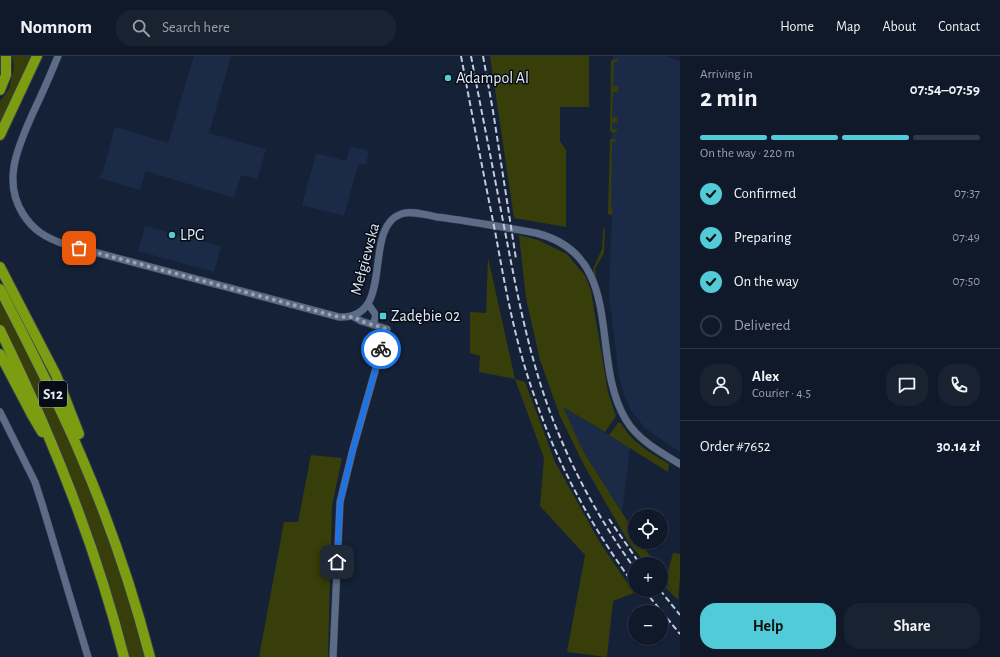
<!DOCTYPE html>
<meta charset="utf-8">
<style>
:root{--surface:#101929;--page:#192231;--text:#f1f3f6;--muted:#9ca0a8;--line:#303846;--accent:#52cbd8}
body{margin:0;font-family:"Alegreya Sans",sans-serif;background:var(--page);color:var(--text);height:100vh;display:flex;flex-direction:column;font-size:15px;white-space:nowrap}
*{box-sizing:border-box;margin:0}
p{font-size:13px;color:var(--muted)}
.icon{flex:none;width:22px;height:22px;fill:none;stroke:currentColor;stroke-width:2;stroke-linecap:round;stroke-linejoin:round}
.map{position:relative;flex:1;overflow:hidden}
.side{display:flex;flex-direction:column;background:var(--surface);width:320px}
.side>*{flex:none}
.fabs{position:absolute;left:628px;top:453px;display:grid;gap:8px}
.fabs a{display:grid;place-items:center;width:40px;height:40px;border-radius:50%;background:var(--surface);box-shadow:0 1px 3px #0004,0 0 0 1px var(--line);font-size:20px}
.pin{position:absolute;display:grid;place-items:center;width:34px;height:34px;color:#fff;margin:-17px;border-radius:8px;box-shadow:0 2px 6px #0006}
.courier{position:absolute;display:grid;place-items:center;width:40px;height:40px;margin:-20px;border:3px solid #1a73e8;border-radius:50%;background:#fff;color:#222;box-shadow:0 1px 5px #0007}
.headline em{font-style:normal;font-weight:600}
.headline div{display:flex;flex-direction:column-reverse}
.headline{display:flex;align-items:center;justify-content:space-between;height:68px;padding:0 20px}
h1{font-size:26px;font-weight:600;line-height:30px}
.bar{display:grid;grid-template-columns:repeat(4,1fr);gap:6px 4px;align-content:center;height:48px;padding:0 20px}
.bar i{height:5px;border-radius:3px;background:var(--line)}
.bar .on{background:var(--accent)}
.bar p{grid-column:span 4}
.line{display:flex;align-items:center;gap:10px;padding:0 20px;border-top:1px solid var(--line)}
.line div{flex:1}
.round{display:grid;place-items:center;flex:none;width:42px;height:42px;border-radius:16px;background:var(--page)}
ol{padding:0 20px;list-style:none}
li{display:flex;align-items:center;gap:12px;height:44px}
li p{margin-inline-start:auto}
li .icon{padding:4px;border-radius:50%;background:var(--accent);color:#111;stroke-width:4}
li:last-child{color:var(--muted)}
li i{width:22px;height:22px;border:2px solid var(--line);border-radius:50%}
.action{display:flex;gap:8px;margin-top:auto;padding:8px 20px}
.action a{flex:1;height:46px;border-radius:16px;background:var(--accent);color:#111;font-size:16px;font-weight:600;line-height:46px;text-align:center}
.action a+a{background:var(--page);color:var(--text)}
header{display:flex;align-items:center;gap:24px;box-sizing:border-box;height:56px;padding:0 20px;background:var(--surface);border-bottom:1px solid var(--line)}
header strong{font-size:19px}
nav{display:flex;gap:22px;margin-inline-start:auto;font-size:14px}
.search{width:280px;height:36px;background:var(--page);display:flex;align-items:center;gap:10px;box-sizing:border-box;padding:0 14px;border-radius:16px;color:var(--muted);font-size:15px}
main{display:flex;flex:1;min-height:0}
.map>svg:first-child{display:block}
.built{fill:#1b2a46}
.green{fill:#383e09}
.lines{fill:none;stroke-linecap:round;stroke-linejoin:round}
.minor-casing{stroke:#333b4d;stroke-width:8}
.highway-casing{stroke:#333b4d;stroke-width:12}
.minor{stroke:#5d6c86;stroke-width:7}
.highway{stroke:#7c9c11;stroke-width:10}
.rail{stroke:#c3ccdc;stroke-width:2;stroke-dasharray:6 3;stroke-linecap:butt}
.done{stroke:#9aa4b5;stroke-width:4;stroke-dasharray:0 7.2}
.route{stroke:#1a73e8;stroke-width:5}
.poi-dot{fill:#52cbd8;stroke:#060b14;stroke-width:1.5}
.labels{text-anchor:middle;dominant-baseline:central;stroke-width:3;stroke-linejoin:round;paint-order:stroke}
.shield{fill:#060b14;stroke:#9fa7b4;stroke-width:1}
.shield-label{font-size:15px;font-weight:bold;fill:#e1eaf9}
.poi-label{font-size:16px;fill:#e1eaf9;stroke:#060b14;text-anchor:start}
.street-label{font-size:16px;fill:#e1eaf9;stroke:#060b14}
</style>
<header>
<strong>Nomnom</strong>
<div class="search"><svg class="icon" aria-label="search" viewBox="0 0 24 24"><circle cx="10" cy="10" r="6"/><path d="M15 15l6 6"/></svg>Search here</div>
<nav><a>Home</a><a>Map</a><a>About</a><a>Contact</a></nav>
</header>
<main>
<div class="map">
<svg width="680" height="601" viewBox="0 0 680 601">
<rect width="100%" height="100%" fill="#152137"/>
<path class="built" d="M194 0H231L209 77 266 93 257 123 241 119 234 142 146 115 140 134 99 122 103 115 115 71 168 87Z
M613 0H665L680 5V396L645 372 633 357 625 341 619 320 609 239 612 153H610Z
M350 90 369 95 366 108 358 109 344 160 302 149 316 97 346 105Z
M145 170 221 190 214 216 138 195Z
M562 350 630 392 622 456 583 395Z"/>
<path class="green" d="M12 0H31L0 66V45L9 33 14 11Z
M490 0H589V51H560V85L566 94V171L514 162Z
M617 3 618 6H614L613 30H618V36H613L612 61H617V67H612V73H617V76L613 77 610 75 611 4Z
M610 83H615L617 85 612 86 611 152H612V159L608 158Z
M605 170 604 197 595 213 596 219 595 220 593 213 602 193 603 175Z
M519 179 538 184 567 198 586 221 591 235 608 336 616 360 605 376 563 351 583 395 635 477V486H641L655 508H646L629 487 585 411 560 360 540 304 534 278 526 242Z
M488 201 515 323 525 326 555 406 599 485 634 537 613 545 607 601 567 596 585 499 540 450 544 402 515 323 479 316 480 300 470 297V256L486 257Z
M0 243C36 314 74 385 101 460 118 506 132 553 146 601H129L114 548 88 466 66 410 37 341 0 266Z
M618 367H621C631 386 651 397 669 408L668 416 609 379Z
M311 399 342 402 332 450 328 601H259L284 466H298Z
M673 497 680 498V520L678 544 661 527V518L673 537 666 524Z"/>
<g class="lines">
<g class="minor-casing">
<path id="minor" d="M58 0C50 20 41 40 32 59 18 91 2 125 23 158 33 174 46 182 64 188L339 261C397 264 361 172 401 158 411 154 426 159 437 161 470 165 503 171 536 177 628 200 588 302 626 364 638 384 660 396 680 408
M368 248 376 259 373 269
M0 356 35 426 43 451 88 601
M333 601 340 446 353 393 387 273 361 265 354 261"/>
</g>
<g class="highway-casing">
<path id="highway" d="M0 34 6 19V0
M0 79 37 0
M0 211 56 319 79 378
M0 233C28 288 57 343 81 400 109 465 132 532 150 601
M0 274C52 380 95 487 124 601
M0 298 32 359 42 376"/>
</g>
<use href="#minor" class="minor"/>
<use href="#highway" class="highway"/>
<path class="rail" d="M461 0C472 58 483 116 495 175 505 230 515 286 534 339 557 408 592 472 635 530
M471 0C481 53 492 107 502 160 514 221 525 283 545 342 566 403 597 461 635 513
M483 0 493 55 516 203
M609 463 640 508
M644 534 680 578
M660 534 680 559"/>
</g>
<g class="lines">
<path class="done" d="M79 192 339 261H354L361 265 386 273 381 293"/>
<path class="route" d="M337 506 340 446 353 393 381 293"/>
</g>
<g class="poi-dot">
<circle cx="448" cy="22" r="4"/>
<circle cx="172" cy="179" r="4"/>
<rect x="379" y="256" width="8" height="8" rx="2"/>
</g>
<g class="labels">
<rect class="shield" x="39" y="325" width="28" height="26" rx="3"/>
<g class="shield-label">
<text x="53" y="338">S12</text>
</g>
<g class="poi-label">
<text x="456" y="22">Adampol Al</text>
<text x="180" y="179">LPG</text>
<text x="391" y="260">Zadębie 02</text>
</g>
<g class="street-label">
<text transform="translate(365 203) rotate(-75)">Mełgiewska</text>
</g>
</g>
</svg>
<div class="fabs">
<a><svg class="icon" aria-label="locate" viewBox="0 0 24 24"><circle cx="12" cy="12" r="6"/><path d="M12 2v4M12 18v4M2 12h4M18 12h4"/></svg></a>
<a>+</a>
<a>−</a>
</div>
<div class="pin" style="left:79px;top:192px;background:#ea580c"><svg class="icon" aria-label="bag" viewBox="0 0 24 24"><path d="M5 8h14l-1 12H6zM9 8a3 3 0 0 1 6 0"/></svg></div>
<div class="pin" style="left:337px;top:506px;background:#1f2937"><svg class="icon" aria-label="home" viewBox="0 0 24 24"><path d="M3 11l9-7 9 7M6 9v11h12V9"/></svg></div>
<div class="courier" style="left:381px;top:293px"><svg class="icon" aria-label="bike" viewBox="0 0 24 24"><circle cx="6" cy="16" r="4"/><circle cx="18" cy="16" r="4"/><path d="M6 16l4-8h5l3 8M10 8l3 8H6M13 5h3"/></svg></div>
</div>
<section class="side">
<div class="headline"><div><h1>2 min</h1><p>Arriving in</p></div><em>07:54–07:59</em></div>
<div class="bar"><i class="on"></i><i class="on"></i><i class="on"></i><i></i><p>On the way · 220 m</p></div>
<ol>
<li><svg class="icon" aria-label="check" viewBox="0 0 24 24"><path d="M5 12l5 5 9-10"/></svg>Confirmed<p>07:37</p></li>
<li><svg class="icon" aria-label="check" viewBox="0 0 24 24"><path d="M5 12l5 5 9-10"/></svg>Preparing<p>07:49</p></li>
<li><svg class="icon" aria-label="check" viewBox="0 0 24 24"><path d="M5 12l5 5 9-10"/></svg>On the way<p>07:50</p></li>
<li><i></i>Delivered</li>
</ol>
<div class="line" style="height:72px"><a class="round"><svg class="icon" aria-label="person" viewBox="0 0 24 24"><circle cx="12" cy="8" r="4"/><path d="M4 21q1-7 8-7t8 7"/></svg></a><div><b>Alex</b><p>Courier · 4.5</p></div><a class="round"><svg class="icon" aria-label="chat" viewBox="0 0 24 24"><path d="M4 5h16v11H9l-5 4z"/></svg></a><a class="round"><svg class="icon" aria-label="phone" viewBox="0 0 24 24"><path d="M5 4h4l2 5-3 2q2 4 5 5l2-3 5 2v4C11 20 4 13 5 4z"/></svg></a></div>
<div class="line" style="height:52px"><div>Order #7652</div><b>30.14 zł</b></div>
<div class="action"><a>Help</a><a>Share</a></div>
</section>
</main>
